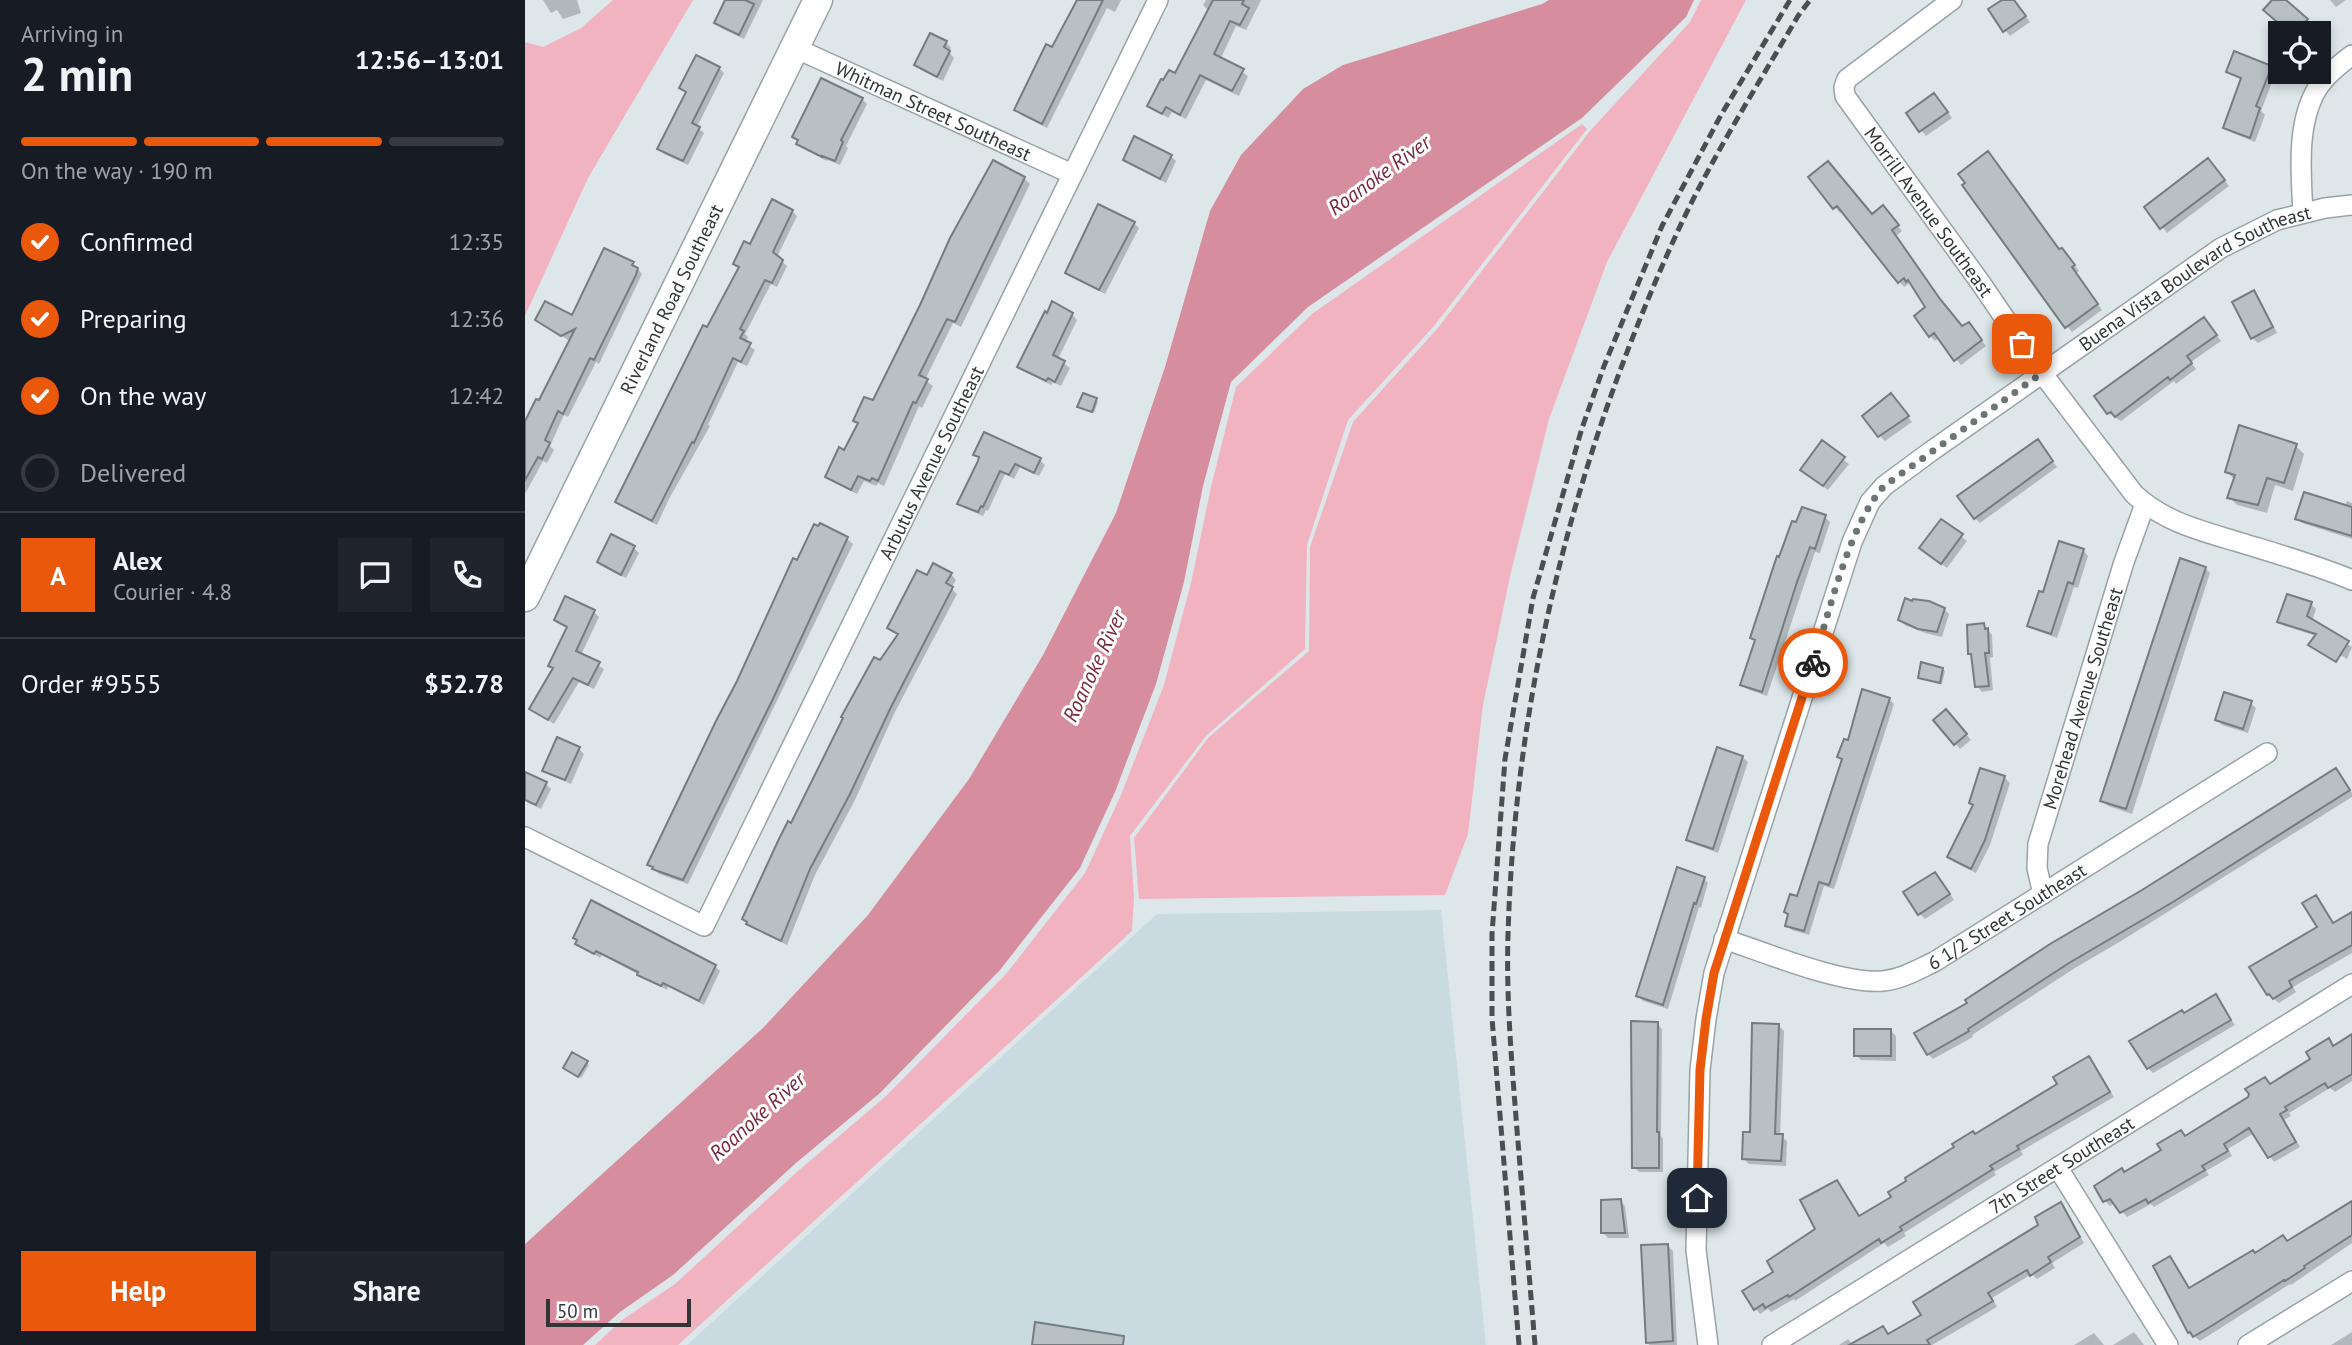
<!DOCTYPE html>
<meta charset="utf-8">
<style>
:root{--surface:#171b24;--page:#20242c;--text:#f1f3f6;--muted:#9ea1a6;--line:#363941;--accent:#ea580c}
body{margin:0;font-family:"PT Sans",sans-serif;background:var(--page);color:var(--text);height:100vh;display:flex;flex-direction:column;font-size:26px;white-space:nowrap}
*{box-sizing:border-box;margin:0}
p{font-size:23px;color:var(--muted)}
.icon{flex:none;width:38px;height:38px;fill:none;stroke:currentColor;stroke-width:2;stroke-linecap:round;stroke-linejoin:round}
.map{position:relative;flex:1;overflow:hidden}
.sheet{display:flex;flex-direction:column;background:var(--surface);width:525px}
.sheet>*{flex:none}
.controls{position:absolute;left:1743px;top:21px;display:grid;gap:14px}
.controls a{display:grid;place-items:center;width:63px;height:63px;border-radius:0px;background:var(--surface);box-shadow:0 4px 10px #0003;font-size:35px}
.scale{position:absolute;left:21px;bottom:18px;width:145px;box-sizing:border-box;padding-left:7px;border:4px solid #323637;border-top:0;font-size:19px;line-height:24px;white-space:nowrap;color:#323637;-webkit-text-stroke:5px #fff;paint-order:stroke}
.pin{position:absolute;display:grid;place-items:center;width:60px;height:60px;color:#fff;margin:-30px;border-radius:14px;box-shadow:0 4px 10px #0006}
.courier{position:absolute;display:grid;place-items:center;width:70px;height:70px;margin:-35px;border:5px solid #ea580c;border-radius:50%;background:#fff;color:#222;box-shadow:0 2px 9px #0007}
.headline em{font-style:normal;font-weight:700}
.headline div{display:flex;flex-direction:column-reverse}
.headline{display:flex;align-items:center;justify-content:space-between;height:119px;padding:0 21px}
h1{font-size:46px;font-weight:700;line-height:52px}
.bar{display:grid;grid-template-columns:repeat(4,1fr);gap:10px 7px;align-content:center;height:84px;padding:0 21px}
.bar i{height:9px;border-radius:5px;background:var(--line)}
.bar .active{background:var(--accent)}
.bar p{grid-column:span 4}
.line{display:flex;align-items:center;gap:18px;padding:0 21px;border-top:2px solid var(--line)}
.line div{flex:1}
.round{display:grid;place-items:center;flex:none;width:74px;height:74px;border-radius:0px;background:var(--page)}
ol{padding:0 21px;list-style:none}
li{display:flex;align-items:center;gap:21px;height:77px}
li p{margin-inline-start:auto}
li .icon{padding:7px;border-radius:50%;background:var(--accent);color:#fff;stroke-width:4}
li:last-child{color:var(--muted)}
li i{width:38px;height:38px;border:4px solid var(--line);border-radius:50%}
.primary-button{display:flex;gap:14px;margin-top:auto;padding:14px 21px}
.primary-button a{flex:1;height:80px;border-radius:0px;background:var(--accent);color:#fff;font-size:28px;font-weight:700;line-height:80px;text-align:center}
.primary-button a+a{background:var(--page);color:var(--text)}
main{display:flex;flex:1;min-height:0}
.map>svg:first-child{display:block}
.built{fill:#c9dbe0}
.green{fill:#f2b3c0}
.water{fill:#d68d9d}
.shadow{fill:#0003}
.building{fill:#b7c0c3;stroke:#737c7f;stroke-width:2}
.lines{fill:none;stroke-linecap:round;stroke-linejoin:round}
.street-casing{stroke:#99a2a5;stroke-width:22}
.secondary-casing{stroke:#99a2a5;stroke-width:31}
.street{stroke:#fff;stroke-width:19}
.secondary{stroke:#fff;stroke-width:28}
.rail{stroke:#494e50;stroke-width:5;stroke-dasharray:10 5;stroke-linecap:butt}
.done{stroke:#6e7476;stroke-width:7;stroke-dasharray:0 12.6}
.route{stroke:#ea580c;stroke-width:9}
.labels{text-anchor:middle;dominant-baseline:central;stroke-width:6;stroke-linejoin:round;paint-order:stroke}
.street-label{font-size:19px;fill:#323637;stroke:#fff}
.water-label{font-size:21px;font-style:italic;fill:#7d2641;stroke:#fff}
</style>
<main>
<section class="sheet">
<div class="headline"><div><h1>2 min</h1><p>Arriving in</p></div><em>12:56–13:01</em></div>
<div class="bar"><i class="active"></i><i class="active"></i><i class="active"></i><i></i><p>On the way · 190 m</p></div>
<ol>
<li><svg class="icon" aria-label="check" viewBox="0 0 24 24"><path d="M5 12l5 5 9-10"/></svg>Confirmed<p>12:35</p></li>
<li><svg class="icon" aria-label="check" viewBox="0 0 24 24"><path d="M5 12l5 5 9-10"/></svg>Preparing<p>12:36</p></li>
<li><svg class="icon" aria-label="check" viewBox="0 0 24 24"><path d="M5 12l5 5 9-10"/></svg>On the way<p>12:42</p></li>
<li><i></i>Delivered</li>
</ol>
<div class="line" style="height:126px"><b class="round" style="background:var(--accent);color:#fff">A</b><div><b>Alex</b><p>Courier · 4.8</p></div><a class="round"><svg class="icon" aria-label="chat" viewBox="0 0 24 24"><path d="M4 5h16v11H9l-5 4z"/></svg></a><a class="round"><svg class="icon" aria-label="phone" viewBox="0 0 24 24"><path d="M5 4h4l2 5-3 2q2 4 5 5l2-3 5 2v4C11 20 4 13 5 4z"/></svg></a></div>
<div class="line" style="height:91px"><div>Order #9555</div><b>$52.78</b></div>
<div class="primary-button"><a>Help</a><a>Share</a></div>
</section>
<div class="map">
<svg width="1827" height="1345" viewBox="0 0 1827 1345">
<rect width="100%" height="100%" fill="#dde7ea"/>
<path class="built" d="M916 910 961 1345H162L632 914Z"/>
<path class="green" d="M88 0H168L63 178 0 316V42L18 47 56 28Z
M1176 0H1221L1082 262 1024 419 986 572 958 705 943 834 920 895 614 899 609 838 683 738 784 651 785 547 828 422 912 329 1065 131 1165 22Z
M1057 124 1062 129 909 326 823 420 782 545 780 649 681 736 605 836 609 897 607 931 153 1345H70L97 1320 150 1284 273 1171 360 1097 481 974 560 873 596 795 639 685 666 583 686 487 711 387 787 314Z"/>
<path class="water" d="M1024 0H1169L1161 17 1057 118 783 307 706 382 678 486 659 582 631 684 590 792 555 868 475 970 355 1093 271 1163 148 1275 95 1312 58 1345H0V1244L238 1028 343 915 444 779 518 655 591 513 640 367 685 211 716 155 778 89 818 65 1017 4Z"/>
<path class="shadow" d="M18 0H52L56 13 38 19 32 10 26 13Z
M202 0H238L219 39 196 28 191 22Z
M554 0H596L590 12 582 8 522 128 496 115 491 109 528 49Z
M681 0H736L721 30 711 26 696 58 723 76 714 96 681 80 661 119 647 112 643 118 624 105 651 76 684 11 678 5Z
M1480 0H1489L1505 22 1485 36 1480 30Z
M1749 0H1758L1787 26 1780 33H1767L1746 15Z
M1805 0H1821L1811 7Z
M421 42 426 48 424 52 429 58 418 81 396 70 391 65Z
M1746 67 1751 72 1736 111 1740 115 1730 142 1705 132 1700 127 1717 80 1703 71Z
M194 68 199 73 172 127 179 133 163 165 139 154 134 148 162 94 156 88Z
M337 99 342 104 321 146 323 148 315 165 303 160 302 161 279 149 269 137Z
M1414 100 1427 118 1401 136 1383 114Z
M646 156 651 161 641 183 605 164 600 159Z
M1688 165 1704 186 1642 233 1622 207Z
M499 178 505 184 436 327 428 323 400 380 408 386 397 408 394 406 359 486 353 483 351 486 339 481 332 494 308 482 302 476 320 452 334 424 330 420 349 402Z
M1285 178 1347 216 1363 213 1377 231 1371 236 1420 307 1438 328 1448 329 1461 346 1436 365 1414 338 1410 341 1405 336 1403 308 1388 286 1385 283 1379 287 1374 281 1318 210 1315 213Z
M267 211 272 216 252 257 262 266 252 287 246 284 220 334 223 337 220 343 230 350 222 366 213 362 183 425 185 426 144 499 132 525 98 507 93 502 215 268 210 264 226 246Z
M609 223 614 228 580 294 547 277 542 272Z
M1535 251 1542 255 1554 271 1551 273 1577 310 1547 332 1542 326Z
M108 263 117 274 74 364 71 362 43 417 39 415 25 446 29 450 22 463 18 461 0 494V425L15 403 48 337 43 340 12 319 48 317Z
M1729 292 1734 298 1752 333 1733 343 1727 338Z
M547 314 552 320 533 359 545 368 536 386 528 382 526 385 500 371 494 366Z
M1684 325 1696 341 1666 362 1671 369 1651 384 1649 381 1596 421 1583 413Z
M571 400 573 402 569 413 556 408Z
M1371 401 1387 422 1360 441 1355 436Z
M1297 443 1324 464 1303 490 1283 475Z
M1771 446 1779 454 1768 491 1750 485 1742 513 1712 505 1704 497 1710 480 1702 472Z
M1517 447 1532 467 1455 523 1450 518Z
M450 454 515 460 520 465 514 476 495 467 489 479 480 474 463 511 461 510 458 516 439 508 434 503 455 460Z
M1822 501 1827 503V539L1777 523 1772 518 1819 507Z
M1300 517 1305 522 1295 553 1290 552 1242 696 1222 689 1217 684 1231 642 1227 637Z
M1417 521 1442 541 1422 568 1402 553Z
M296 526 322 539 328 544 163 884 134 874 124 864 273 562Z
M109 548 114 553 101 578 79 567 74 562Z
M1558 550 1563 556 1553 588 1549 587 1532 638 1510 630 1504 625 1519 595Z
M1680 568 1685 573 1607 814 1583 806 1577 801Z
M426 574 431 580 426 588 432 594 370 712 330 800 290 875 262 945 228 928 219 919 355 662 374 636 364 628 403 577Z
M1786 604 1791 609 1787 621 1827 647 1822 659 1795 643 1791 636 1760 626 1754 621Z
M1419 609 1424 614 1417 637 1400 633 1380 625 1375 619Z
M69 612 74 617 56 655 79 669 69 689 54 682 29 724 6 708 29 669 25 665 43 629 31 620Z
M1459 625 1467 635 1468 657 1465 658 1468 690 1457 692 1452 686 1448 657 1445 653Z
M1418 669 1420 671 1417 684 1395 677Z
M1364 699 1369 704 1309 889 1299 886 1284 935 1267 930 1262 925 1318 761 1314 757 1324 742Z
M1726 703 1731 708 1723 733 1697 725 1692 720Z
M1426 716 1446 740 1435 749 1430 743Z
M54 749 59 754 46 784 25 775 19 770Z
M1217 757 1223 762 1193 853 1169 844 1163 839Z
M1456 770 1480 778 1485 783 1465 845 1451 873 1429 862 1424 857 1449 806 1446 803Z
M1811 770 1827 793V797L1596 941 1550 968 1447 1035 1448 1037 1408 1059 1403 1054 1445 1004Z
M0 774 21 784 26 789 16 809 0 801Z
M1178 878 1183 883 1176 908 1174 907 1143 1009 1118 1001 1113 995Z
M1415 879 1429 900 1400 919 1395 914Z
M1791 897 1809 924 1827 914V953L1768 987 1771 992 1754 1003 1743 994 1794 928Z
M53 944 190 966 195 971 179 1005 143 986 142 990 77 955 75 958Z
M1690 996 1710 1025 1628 1073 1623 1068 1660 1015Z
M1132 1023 1137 1029 1136 1136 1138 1139V1172H1114L1109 1167Z
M1254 1026 1259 1031 1255 1136 1262 1141 1261 1166 1224 1164 1219 1159 1227 1134Z
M1366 1031 1371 1036V1061L1336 1060 1331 1055Z
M1827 1036V1081L1810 1092 1805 1088 1764 1113 1766 1116 1759 1120 1775 1147 1749 1162 1729 1133 1703 1149 1707 1156 1681 1171 1684 1175 1629 1207 1626 1204 1602 1217 1590 1203 1585 1206 1580 1201 1571 1186 1600 1174 1638 1151 1656 1132 1661 1137 1788 1060 1803 1040 1810 1047Z
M1564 1058 1589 1097 1496 1151 1498 1155 1469 1172 1471 1175 1379 1233 1381 1236 1363 1247 1359 1243 1270 1301 1269 1299 1246 1312 1243 1309 1235 1314 1230 1308 1251 1272 1293 1230 1312 1182 1336 1218 1369 1198 1450 1136 1535 1085Z
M62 1063 64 1065 56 1078 42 1070Z
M1095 1201 1100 1206 1104 1238H1083L1078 1233Z
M1827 1203V1243L1766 1285 1765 1284 1675 1341 1664 1332 1649 1264 1665 1289 1730 1255 1763 1243Z
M1535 1204 1559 1243 1527 1263 1530 1268 1512 1279 1507 1274 1467 1298 1472 1307 1407 1345H1314L1323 1339 1328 1345 1358 1328 1364 1336 1398 1316 1515 1226Z
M1142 1245 1148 1251 1152 1345H1124L1118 1246Z
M1609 1332 1619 1345H1588Z
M1827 1332V1345H1806Z
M1569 1333 1579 1345H1549Z"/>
<path class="building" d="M200 0H220L229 4 214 35 189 23Z
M552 0H578L517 124 489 110 521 44 527 47Z
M688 0H719L717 4 724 8 715 25 705 21 689 54 719 69 707 91 675 75 655 115 641 107 637 114 622 106 636 79 638 80 644 70 650 73Z
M1477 0H1489L1501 16 1478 32 1463 9Z
M1747 0H1761L1783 19 1771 33H1765L1738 10Z
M405 33 422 41 419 47 425 51 412 77 389 65Z
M1709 51 1747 66 1731 106 1735 108 1725 138 1698 128 1716 78 1701 72Z
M171 55 195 67 167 123 175 127 158 161 132 149 161 92 154 88Z
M296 78 338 98 316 140 318 142 310 161 297 156V157L271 144 273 140 267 137Z
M1409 93 1423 112 1394 132 1381 113Z
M609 136 647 155 635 179 598 160Z
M1463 151 1534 249 1537 248 1550 265 1547 267 1573 304 1540 328 1437 185 1440 183 1433 174Z
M1683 158 1700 180 1635 229 1619 207Z
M468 160 500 177 430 322 422 319 394 375 403 379 391 403 388 402 353 481 347 478 345 481 333 476 326 490 300 477 314 447 319 450 333 423 328 421 339 397 348 400 395 305 425 238Z
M1303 161 1347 214 1358 205 1374 225 1367 230 1415 299 1437 326 1444 322 1457 340 1429 361 1409 333 1404 337 1389 316 1400 307 1383 280 1381 282 1379 278 1373 283 1312 206 1308 209 1283 177Z
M247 199 268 210 248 252 258 260 247 283 240 280 215 329 219 331 215 338 226 343 216 362 208 358 169 443 167 442 127 521 90 502 178 325 182 327 214 267 208 264 219 241 225 244Z
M573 204 610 222 574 290 540 273Z
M79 248 109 262 107 265 113 268 111 275 69 360 65 358 38 414 33 411 20 440 25 443 17 459 13 457 0 480V421L11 399 14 400 50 329 36 336 10 320 20 301 47 315Z
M1729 290 1748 327 1726 339 1707 302Z
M527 301 548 313 528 355 540 361 530 382 523 378 521 381 492 367 520 311 522 313Z
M1679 317 1692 335 1662 356 1667 363 1645 380 1643 377 1590 417 1586 412 1582 414 1569 396Z
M558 393 572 398 567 412 552 407Z
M1366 393 1384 416 1353 437 1337 416Z
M1714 425 1772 444 1759 483 1742 478 1733 505 1702 498 1710 475 1700 472Z
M459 432 516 458 509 473 490 464 484 475 475 471 458 507 456 506 453 512 432 504 453 461 454 457 448 455Z
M1513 439 1528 461 1449 519 1432 496Z
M1297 440 1320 457 1298 486 1275 470Z
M1779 492 1827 507V536L1770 519Z
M1277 507 1301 515 1290 549 1285 547 1272 582 1237 692 1215 685 1230 640 1225 638 1252 556 1254 557 1267 521 1271 522Z
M1416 519 1438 534 1416 564 1394 548Z
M295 523 323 537 247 701 158 880 127 869 128 867 122 865 191 721 212 681 268 558 272 560 289 524 293 526Z
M86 534 110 546 96 575 72 562Z
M1534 541 1559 549 1548 584 1543 582 1526 634 1502 626 1514 591 1518 592Z
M1655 558 1681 567 1601 809 1575 801Z
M408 563 427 573 421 583 428 587 366 707 325 794 285 869 256 941 221 924 222 922 217 919 253 841 263 821 266 823 318 718 316 717 349 657 355 660 373 634 362 628 392 570 402 575Z
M1762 594 1787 602 1782 616 1824 641 1811 662 1783 645 1791 634 1752 622Z
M40 596 70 610 51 651 75 662 63 685 48 678 23 720 4 709 28 668 23 666 42 627 29 620Z
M1380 598 1387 601 1388 599 1404 601 1420 608 1412 632 1393 629 1373 620Z
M1459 623 1460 629 1463 628 1464 653H1460L1464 686 1450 687 1446 654H1443L1442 625Z
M1396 662 1418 668 1415 683 1393 678Z
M1337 689 1365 698 1304 885 1294 882 1279 931 1260 926 1263 914 1259 912 1265 894 1272 896 1317 759 1312 757 1319 739 1323 740Z
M1699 692 1727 701 1718 729 1690 720Z
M1421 709 1442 734 1429 745 1408 720Z
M32 737 55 747 40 780 17 771Z
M1192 747 1218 756 1188 849 1161 840Z
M1455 768 1480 776 1460 840 1446 869 1422 857 1448 805 1444 803Z
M1811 768 1825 790 1648 902 1544 963 1443 1029 1444 1031 1402 1055 1389 1033 1442 1003 1440 1000 1525 944 1617 890Z
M0 772 22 782 11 805 0 800Z
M1152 867 1180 877 1171 904 1169 903 1138 1005 1111 996Z
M1410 872 1425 894 1393 915 1378 892Z
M1791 895 1808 923 1827 912V945L1764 981 1767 987 1748 999 1744 994 1742 995 1724 967 1792 927 1777 903Z
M66 900 191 965 174 1001 138 983 136 986 112 975 113 972 71 951 69 954 50 944 52 940 48 938Z
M1691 994 1706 1020 1622 1069 1604 1041 1657 1010 1659 1013Z
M1106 1021 1133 1022 1132 1132H1134V1168H1107Z
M1227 1023 1254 1024 1250 1134H1258L1256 1161 1217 1159 1218 1132H1225Z
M1329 1029H1366V1056H1329Z
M1827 1034V1074L1803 1088 1800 1083 1760 1107 1762 1110 1755 1114 1771 1142 1743 1158 1724 1128 1699 1144 1703 1151 1677 1166 1680 1170 1623 1203 1621 1199 1595 1213 1585 1199 1578 1202 1569 1186 1597 1168 1599 1172 1636 1150 1632 1144 1656 1130 1660 1136 1723 1097 1724 1094 1720 1089 1740 1077 1745 1084 1785 1059 1781 1052 1804 1038 1808 1046Z
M47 1052 63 1061 53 1077 38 1068Z
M1564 1056 1585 1092 1492 1146 1494 1149 1465 1166 1468 1169 1375 1227 1377 1230 1356 1243 1354 1239 1264 1297 1263 1295 1240 1308 1238 1304 1229 1310 1217 1291 1248 1272 1242 1261 1290 1229 1275 1200 1312 1180 1334 1216 1366 1197 1363 1192 1381 1181 1380 1178 1429 1147 1427 1144 1448 1131 1450 1134 1532 1084 1528 1077Z
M1096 1199 1100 1233H1076V1200Z
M1827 1201V1235L1779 1266 1780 1268 1760 1281 1759 1280 1688 1325 1668 1337 1665 1332 1663 1333 1628 1266 1645 1256 1664 1288 1728 1250 1730 1253 1758 1235 1762 1241Z
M1536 1202 1555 1237 1523 1257 1526 1262 1505 1276 1502 1270 1463 1293 1468 1301 1402 1340 1405 1345H1324L1358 1326 1363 1334 1396 1315 1388 1302 1513 1225 1510 1217Z
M1143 1244 1148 1341 1121 1343 1116 1245Z
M510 1322 599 1336 598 1345H507Z"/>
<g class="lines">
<g class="street-casing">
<g id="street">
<path id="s1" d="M1427 0 1322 79 1319 87 1320 96 1455 282 1517 373 1609 494C1638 521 1673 530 1710 541 1749 553 1789 564 1827 580"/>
<path id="s2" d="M270 48 547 174"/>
<path d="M1778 213C1776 174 1771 124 1792 89 1801 75 1814 65 1827 55"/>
<path id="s3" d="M0 837 179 926 633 0"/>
<path id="s4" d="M1518 894 1512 868 1513 844 1599 562 1620 504"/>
<path id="s5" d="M1199 939C1239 952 1318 985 1358 981 1377 979 1392 970 1409 962L1742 753"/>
<path d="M1533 1168 1643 1345"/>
<path id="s6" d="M1183 1345 1171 1250 1175 1070 1181 1019 1189 973 1327 542 1345 502 1359 486 1405 452 1696 248 1752 220 1800 208 1827 205"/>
<path id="s7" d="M1247 1345 1827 984"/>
<path d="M1723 1345 1827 1281"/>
</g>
</g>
<g class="secondary-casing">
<g id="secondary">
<path id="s8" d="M0 597 293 0"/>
</g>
</g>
<use href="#street" class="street"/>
<use href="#secondary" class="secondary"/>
<path class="rail" d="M994 1345 967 1018V934L980 759 1008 598 1057 428 1079 366 1137 226 1196 115 1265 0
M1010 1345C1004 1273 998 1201 992 1130 987 1065 981 1000 983 935 990 691 1050 457 1151 235 1185 160 1231 88 1273 16L1285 0"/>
</g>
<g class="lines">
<path class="done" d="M1288 663C1305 611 1323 527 1359 486L1517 373 1497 344"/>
<path class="route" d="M1172 1198 1175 1070 1181 1019 1189 973 1288 663"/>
</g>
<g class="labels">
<g class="street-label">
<text stroke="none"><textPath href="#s2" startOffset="152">Whitman Street Southeast</textPath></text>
<text stroke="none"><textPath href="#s1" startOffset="292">Morrill Avenue Southeast</textPath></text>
<text stroke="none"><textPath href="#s6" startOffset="1267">Buena Vista Boulevard Southeast</textPath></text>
<text stroke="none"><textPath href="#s8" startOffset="332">Riverland Road Southeast</textPath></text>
<text stroke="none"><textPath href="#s3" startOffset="716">Arbutus Avenue Southeast</textPath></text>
<text stroke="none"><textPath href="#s4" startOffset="203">Morehead Avenue Southeast</textPath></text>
<text stroke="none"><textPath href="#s5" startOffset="306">6 1/2 Street Southeast</textPath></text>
<text stroke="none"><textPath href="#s7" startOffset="341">7th Street Southeast</textPath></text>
</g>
<g class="water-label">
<text transform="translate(854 175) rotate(-36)">Roanoke River</text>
<text transform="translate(569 666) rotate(-65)">Roanoke River</text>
<text transform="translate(232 1116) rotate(-42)">Roanoke River</text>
</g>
</g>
</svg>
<div class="controls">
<a><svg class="icon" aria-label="locate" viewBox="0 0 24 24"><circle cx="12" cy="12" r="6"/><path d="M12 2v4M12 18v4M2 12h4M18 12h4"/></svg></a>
</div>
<div class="scale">50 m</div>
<div class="pin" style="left:1497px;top:344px;background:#ea580c"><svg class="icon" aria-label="bag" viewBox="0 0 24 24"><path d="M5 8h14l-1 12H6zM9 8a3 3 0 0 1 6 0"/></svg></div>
<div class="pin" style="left:1172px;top:1198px;background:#1f2937"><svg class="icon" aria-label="home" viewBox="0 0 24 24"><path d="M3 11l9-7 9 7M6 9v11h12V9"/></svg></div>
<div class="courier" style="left:1288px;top:663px"><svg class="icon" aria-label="bike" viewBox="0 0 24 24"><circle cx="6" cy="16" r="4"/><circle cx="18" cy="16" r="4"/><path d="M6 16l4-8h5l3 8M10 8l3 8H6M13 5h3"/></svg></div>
</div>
</main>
